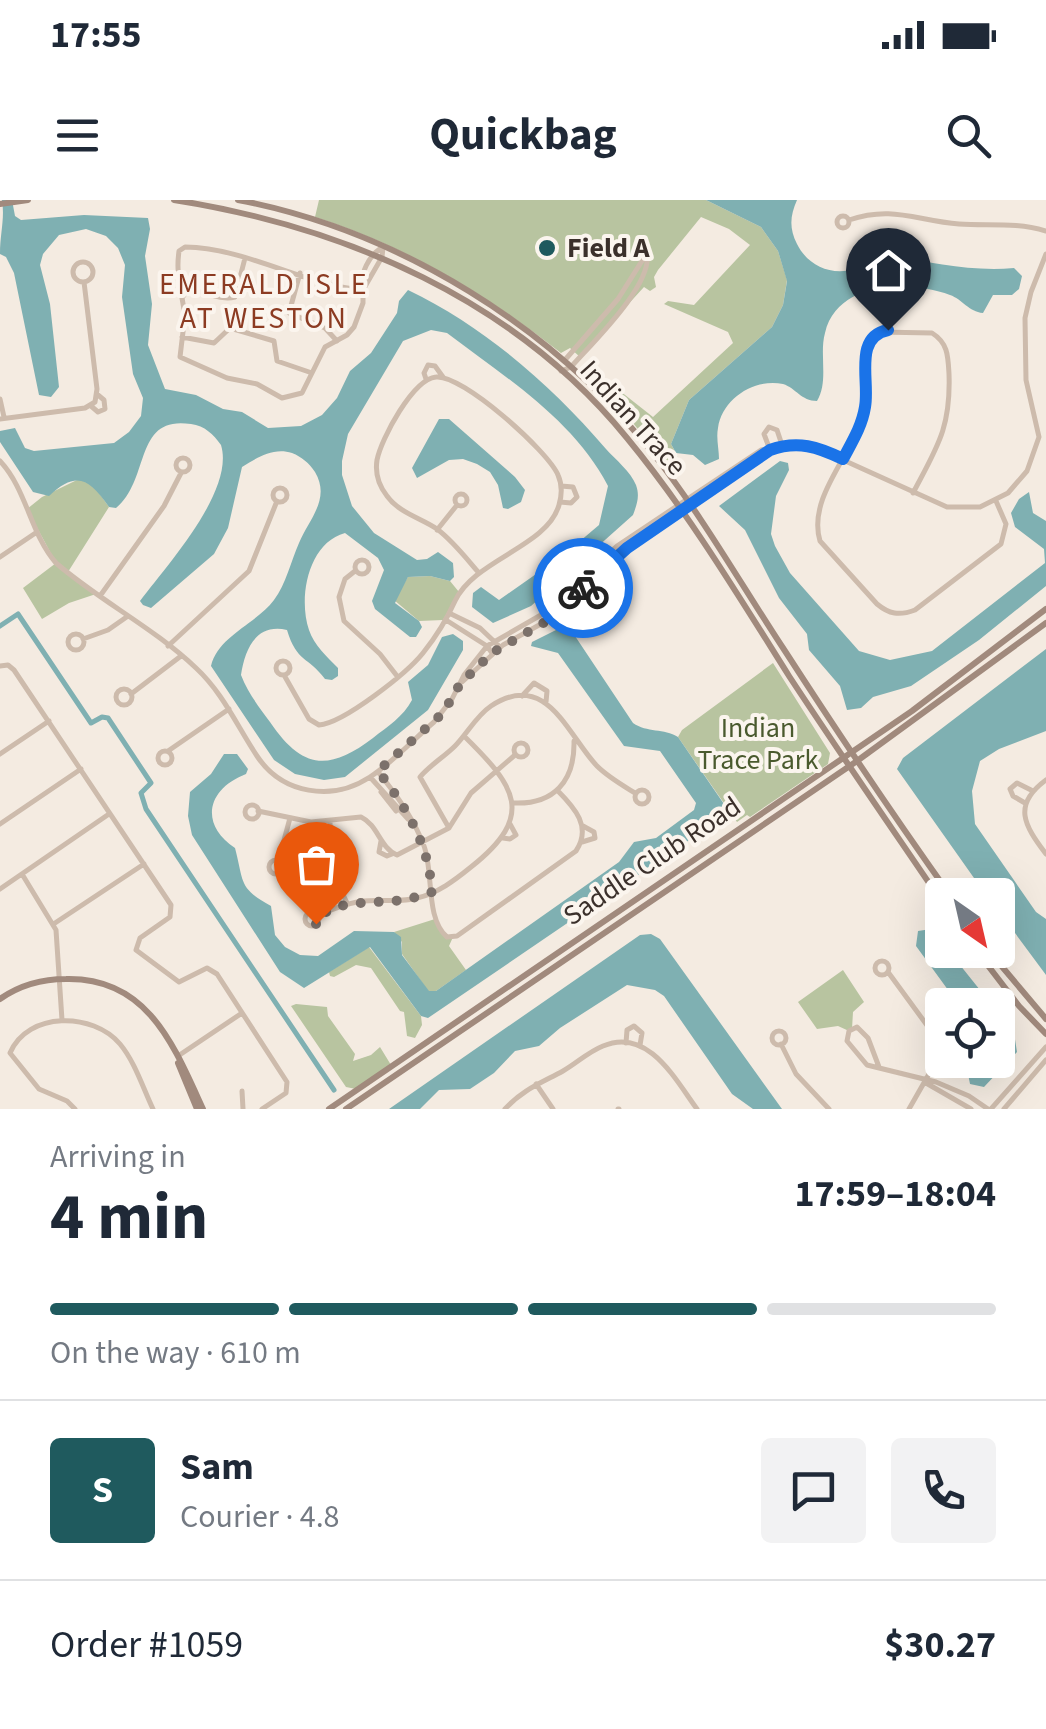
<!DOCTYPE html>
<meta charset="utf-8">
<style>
:root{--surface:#fff;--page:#f2f2f3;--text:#1f2937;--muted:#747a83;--line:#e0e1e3;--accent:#1f5a5e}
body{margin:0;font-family:"Source Sans 3",sans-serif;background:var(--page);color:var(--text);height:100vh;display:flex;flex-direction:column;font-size:38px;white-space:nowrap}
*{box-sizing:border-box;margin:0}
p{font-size:32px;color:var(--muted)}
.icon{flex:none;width:55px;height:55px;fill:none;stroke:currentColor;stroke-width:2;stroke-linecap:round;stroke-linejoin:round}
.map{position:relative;height:909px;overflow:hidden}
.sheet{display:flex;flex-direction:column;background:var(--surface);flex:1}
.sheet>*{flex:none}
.needle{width:65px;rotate:146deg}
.tools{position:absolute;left:925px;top:678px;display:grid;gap:20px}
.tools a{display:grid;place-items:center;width:90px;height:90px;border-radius:10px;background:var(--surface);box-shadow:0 10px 40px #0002;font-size:50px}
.pin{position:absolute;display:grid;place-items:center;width:85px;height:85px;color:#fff;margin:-102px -42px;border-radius:50% 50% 50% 0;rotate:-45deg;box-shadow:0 0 10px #0007}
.pin .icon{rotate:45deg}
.courier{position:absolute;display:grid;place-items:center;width:100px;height:100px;margin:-50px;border:8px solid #1a73e8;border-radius:50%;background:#fff;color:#222;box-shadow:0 2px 12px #0007}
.head em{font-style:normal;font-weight:700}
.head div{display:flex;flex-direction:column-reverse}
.head{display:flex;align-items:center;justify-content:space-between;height:170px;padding:0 50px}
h1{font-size:65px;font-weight:700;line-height:75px}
.bar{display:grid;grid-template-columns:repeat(4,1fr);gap:15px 10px;align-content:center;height:120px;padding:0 50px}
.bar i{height:12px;border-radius:8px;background:var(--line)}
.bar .on{background:var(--accent)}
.bar p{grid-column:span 4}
.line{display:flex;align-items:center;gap:25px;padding:0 50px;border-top:2px solid var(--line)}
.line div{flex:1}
.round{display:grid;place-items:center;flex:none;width:105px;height:105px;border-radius:10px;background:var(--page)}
.status{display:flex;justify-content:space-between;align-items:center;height:70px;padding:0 50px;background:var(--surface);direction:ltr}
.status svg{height:28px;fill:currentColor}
header{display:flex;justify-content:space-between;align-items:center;height:130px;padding:0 50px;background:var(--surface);font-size:45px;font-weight:700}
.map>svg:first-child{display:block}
.green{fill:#b8c4a0}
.water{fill:#7fb0b2}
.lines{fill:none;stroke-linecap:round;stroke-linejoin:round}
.canal{stroke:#7fb0b2;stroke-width:5}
.street{stroke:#cdbbac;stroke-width:5}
.secondary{stroke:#a18a7d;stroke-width:6}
.done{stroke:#7c716b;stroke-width:10;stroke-dasharray:0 18}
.route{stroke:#1a73e8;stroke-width:12}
.poi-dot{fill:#1f5a5e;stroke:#fbf5ee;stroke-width:4}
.labels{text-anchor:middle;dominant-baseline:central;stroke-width:8;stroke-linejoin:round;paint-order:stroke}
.poi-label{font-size:28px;font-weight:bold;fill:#3b302b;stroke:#fbf5ee;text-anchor:start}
.street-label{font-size:28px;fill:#3b302b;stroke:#fbf5ee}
.park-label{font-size:28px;fill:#4a5a2e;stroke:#fbf5ee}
.neighbourhood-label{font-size:30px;letter-spacing:2.5px;fill:#8c3b22;stroke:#fbf5ee}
</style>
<div class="status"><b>17:55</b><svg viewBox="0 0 49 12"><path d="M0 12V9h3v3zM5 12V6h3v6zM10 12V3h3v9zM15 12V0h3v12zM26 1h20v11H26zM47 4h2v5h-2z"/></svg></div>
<header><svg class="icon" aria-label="menu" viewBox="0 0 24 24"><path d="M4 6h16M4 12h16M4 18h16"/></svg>Quickbag<svg class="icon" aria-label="search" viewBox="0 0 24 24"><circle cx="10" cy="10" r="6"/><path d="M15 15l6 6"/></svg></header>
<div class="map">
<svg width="1046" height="909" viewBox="0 0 1046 909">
<rect width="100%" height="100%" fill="#f4ebe1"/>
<path class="green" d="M319 0H706L761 27 778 51 787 80 783 105 772 127 689 200 671 244 681 263 673 269 664 262 587 165 653 217 733 143 728 132 664 104 668 101 694 105 750 45 729 29 701 17 658 70 654 77 656 87 650 91 644 87 580 157 570 148 561 153C482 92 410 48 315 17Z
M79 279 94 286 109 307 68 372 96 394 69 403 42 419 23 388 56 363 27 309 42 297Z
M430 376 450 381 459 392 443 420 419 421 394 400 408 377Z
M773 463 830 553 828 564 750 617 747 615 737 622 678 537 682 530Z
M435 719 442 734 453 737 449 746 466 770 436 791H428L402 754V742L394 732Z
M369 747 421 816 422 825 415 838 407 836 404 812 400 811 371 768 356 765 334 777 330 776 329 772Z
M843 770 864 802 853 812 852 829 849 831 838 826 817 829 798 802Z
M296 804 327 807 328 816 355 854 353 861 371 855 380 847 391 865 356 889 346 887 291 806Z"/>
<path class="water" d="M2 0H12L15 16 21 20 84 15 148 18 150 29 145 56 152 104 148 145 165 189 196 195 223 209 242 212 268 228 301 226 322 215 337 198 350 171 371 153 397 113 399 101 408 90C485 127 551 185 606 249 615 259 631 272 636 285 640 296 637 304 633 315L531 406 493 423 472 407 473 393 481 387 499 400 566 353 599 325 608 286C574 220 505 177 447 133L431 130 403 141 348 234 342 261V275L352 306 374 333 417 360 427 359 438 352 453 363 454 377 450 381 430 376 408 377 395 403 419 421 422 427 416 437H410L375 409 372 401 384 370 378 358 345 333C308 343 298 398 309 430 314 445 327 457 338 468V476L332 480 325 479C308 456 297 463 287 430 256 423 245 449 241 475 248 493 259 507 270 522 302 569 328 572 373 538 388 526 403 517 412 500L408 482 428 465 442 437 453 434 463 441V450L428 510 345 577 324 580 295 574 274 560 211 466C218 436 256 424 274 400 286 384 291 361 299 343 309 319 331 299 315 272 309 263 302 257 292 253 273 247 257 258 242 267L228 328 214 354 151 408 143 405 140 401C167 365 235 291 221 245 213 234 205 226 191 224 133 215 151 279 116 308L109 307C89 279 77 270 49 296L33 292 0 242V231L15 228 25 248 34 251 114 243 129 232 141 216 143 198 133 174 122 97 125 65 118 48 106 36 86 29 59 35 43 54 40 65 50 104 59 187 51 197 39 195 14 73 6 57 0 54C0 33 5 19 2 0Z
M706 0H797C790 16 789 28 797 44 808 66 831 76 855 69 869 65 876 55 891 57 933 62 971 72 1014 68L1022 76 1019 89 1012 95H993L983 113C969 112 962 99 950 95 909 80 837 81 825 133 819 154 829 182 817 201 801 201 796 188 783 184 754 178 722 199 718 228 716 238 719 249 719 259L705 265 693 255 676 253 671 244 689 200 772 127 783 105 787 81 778 51 761 27Z
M439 219H449L515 277 525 290 521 302 508 309 503 308 498 285 490 272 477 264 463 259 449 260 417 278 412 268Z
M780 261 788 263 789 270 776 296 771 334 775 346 790 373 859 451 890 460 932 451 1045 363 1044 349 1015 327 1011 313 1019 299 1029 292 1033 313 1046 321V386L979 440 911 486 873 497 861 508 847 510 840 486 809 450 807 434 779 398 745 330 719 306Z
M560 428 573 433 633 523C647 533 664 528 678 537L726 607V615L428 818 421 816 370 747 304 788 280 772 192 635 188 616 190 592 211 574 224 554H237L248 569 246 574C207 589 199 624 235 648 244 682 238 688 271 706L275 735 285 747 300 755 318 756 354 731 394 732 401 737 402 755 429 791H436L619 662 634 642 656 638 694 610 696 603 660 551 624 546 558 453 531 446 532 442Z
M1046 449V531L999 549 980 561 972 591 975 624 1036 712 1046 719V775L998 710V695H986L897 569 903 558Z
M931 729 942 743V750H948L992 805H959L916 746 918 731Z
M651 734 660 739 782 909H753L732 894 664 796 655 790 627 785 560 828 539 846 515 851 494 873 470 889 439 890 420 909H389L640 735Z
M998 812 1014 833 1017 852 984 887 970 884 968 874 977 860H998Z"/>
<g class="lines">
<path class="canal" d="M0 426 18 414 91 523 102 517 108 518 151 583 141 593 146 609 334 890"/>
<path class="street" d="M837 22a6 6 0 1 1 12 0a6 6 0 1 1-12 0Z
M849 20C893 5 917 21 959 24 989 26 1016 22 1046 31
M185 47C248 48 305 86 363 90V103L354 127 347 135 325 147 302 193 282 198 257 184 227 178 180 157 185 115 182 98 186 92C177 80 177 66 179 51Z
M383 47 382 57 363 90C359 74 369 55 383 47Z
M73 72a10 10 0 1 1 20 0a10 10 0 1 1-20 0Z
M300 73 289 113 325 128 337 141
M186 92C203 87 218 102 235 97L245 58
M182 137 214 143 230 128 274 141 277 161 312 173
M564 161 618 99 647 53
M561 171 571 167C592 143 653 85 647 53
M426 179 424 173 428 165 435 166 443 177
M0 199 4 217
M91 206 98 212 105 209 104 200 98 195
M0 219 85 208 95 202 97 189 84 82
M770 250 764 234 769 227 777 230 782 245
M176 265a7 7 0 1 1 14 0a7 7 0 1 1-14 0Z
M0 261C27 290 30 333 56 363 100 401 154 428 196 468 223 493 237 526 257 556 282 594 332 602 370 577 393 562 413 540 434 522L452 499 464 475 487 446 541 415 617 346 761 250 791 244 810 245 947 307H980L1008 293 1027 271 1039 237 1026 180 1025 118 1031 92 1046 54
M273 295a7 7 0 1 1 14 0a7 7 0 1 1-14 0Z
M913 293C937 247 951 228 949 174 948 156 948 143 932 133L879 132C855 151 871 188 864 215 852 255 807 298 820 341L877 404C889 414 899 416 915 410L1001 344 1006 324 996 301
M455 300a6 6 0 1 1 12 0a6 6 0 1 1-12 0Z
M560 302 571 303 577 297 573 287 561 286
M437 330 457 305
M0 357 37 332
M355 367a7 7 0 1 1 14 0a7 7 0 1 1-14 0Z
M355 371 345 379 339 397 344 421 380 454 397 476
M100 396 164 306 181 273
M449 413 480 428 500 447
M446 420 487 446 492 453
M68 442a8 8 0 1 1 16 0a8 8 0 1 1-16 0Z
M83 439 108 430 128 416
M168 446 249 371 277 301
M276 468a7 7 0 1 1 14 0a7 7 0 1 1-14 0Z
M0 466 8 465 14 470 171 705 170 717 140 738 136 750 179 782 207 768 217 774 287 882 286 893 262 909
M284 475 309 519 319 525C344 523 407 473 423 453 435 438 447 419 455 401 475 359 547 347 559 305 562 295 562 284 558 275 548 251 462 174 436 177 413 179 381 239 377 260 375 273 379 286 387 296 399 313 421 318 437 329 453 341 466 358 479 373
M462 482 503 445 550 419 627 348 765 257 770 250
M116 497a8 8 0 1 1 16 0a8 8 0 1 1-16 0Z
M131 494 181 456
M522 496 534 483 547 491 546 502
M514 550a7 7 0 1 1 14 0a7 7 0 1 1-14 0Z
M158 558a7 7 0 1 1 14 0a7 7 0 1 1-14 0Z
M168 551 229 509
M0 554 49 521
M378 572C397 595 414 619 424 646 434 673 425 718 447 737L457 736 576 651C592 627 575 608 557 590
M370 577 408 619
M1046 580C1012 605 1024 625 1046 654
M635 597a7 7 0 1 1 14 0a7 7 0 1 1-14 0Z
M381 592 396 611
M513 603C554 605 575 581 574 541
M1025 603 1013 596 1010 589 1017 583 1031 590
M245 612a7 7 0 1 1 14 0a7 7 0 1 1-14 0Z
M258 611 311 622 361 617C378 625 380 648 397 655L449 628 471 593 515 555
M330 622 331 669 347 703
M0 624 81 569
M449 628 420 577C430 565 444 557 455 546 467 534 476 516 491 506 547 469 568 536 597 566 608 577 622 585 635 593
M503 638 510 639 516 635 510 624
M381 641 379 652 387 656 392 654
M582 642 595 638 594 632 583 626
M279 659 290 618
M269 667a7 7 0 1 1 14 0a7 7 0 1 1-14 0Z
M22 674 56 730 62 820
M0 689 109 614
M305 719a7 7 0 1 1 14 0a7 7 0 1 1-14 0Z
M318 715C333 709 347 703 363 701 381 699 400 703 417 698 438 693 455 680 471 667 537 615 515 586 464 536
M55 723 144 664
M875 768a7 7 0 1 1 14 0a7 7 0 1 1-14 0Z
M888 772 940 843 941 853 909 909
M772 838a7 7 0 1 1 14 0a7 7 0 1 1-14 0Z
M626 843 627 830 634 826 642 833 640 845
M781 844 796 874 829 909
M178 856 242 813
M879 867 868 838 857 827 849 831 847 841 867 865 936 882 969 896 988 909
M926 883 971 909
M536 884 553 909
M242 891 243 909
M75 909 67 901 39 889 10 853C28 811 93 812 120 844 135 862 143 888 153 909
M505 909C522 890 541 883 563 871 577 863 588 852 603 846 648 827 675 879 697 909
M618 909H619
M991 909 1046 847
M1004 909 1046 860"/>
<path class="secondary" d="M174 0C346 27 515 100 627 238 688 312 738 395 789 476 839 552 891 627 942 702
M238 0C399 31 554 127 655 256 703 317 742 386 785 451 838 533 893 615 950 695
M0 4 28 0
M976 750 1019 806 1046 834
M988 750 1046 819
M0 799C20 785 42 779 66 779 148 777 174 846 203 909
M178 863 197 909
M329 909 912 511 1046 409
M346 909 857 561 1046 423"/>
</g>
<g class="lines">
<path class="done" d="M316 724 318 715 347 704 406 700 432 692C429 645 407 608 378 571L443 513 460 484 492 453 550 419 583 388"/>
<path class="route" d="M583 388 627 348 770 250C798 240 818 247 843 259 852 242 862 226 865 207 870 181 853 137 888 130"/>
</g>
<circle class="poi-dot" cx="547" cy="48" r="10"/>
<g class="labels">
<g class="poi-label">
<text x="567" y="48">Field A</text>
</g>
<g class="street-label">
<text transform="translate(633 218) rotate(48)">Indian Trace</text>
<text transform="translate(652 661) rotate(-34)">Saddle Club Road</text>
</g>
<g class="park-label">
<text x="758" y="528">Indian<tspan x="758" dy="32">Trace Park</tspan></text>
</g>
<g class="neighbourhood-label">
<text x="264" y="84">EMERALD ISLE<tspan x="264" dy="34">AT WESTON</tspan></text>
</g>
</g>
</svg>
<div class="tools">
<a><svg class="needle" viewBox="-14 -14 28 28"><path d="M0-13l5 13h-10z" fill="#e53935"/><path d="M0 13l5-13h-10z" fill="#747a83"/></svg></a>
<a><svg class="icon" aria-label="locate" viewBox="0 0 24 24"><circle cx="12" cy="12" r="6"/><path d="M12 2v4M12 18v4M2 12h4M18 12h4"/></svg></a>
</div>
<div class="pin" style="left:316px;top:724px;background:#ea580c"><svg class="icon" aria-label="bag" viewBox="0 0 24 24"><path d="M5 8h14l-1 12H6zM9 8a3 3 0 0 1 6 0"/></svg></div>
<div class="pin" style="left:888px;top:130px;background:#1f2937"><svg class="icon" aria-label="home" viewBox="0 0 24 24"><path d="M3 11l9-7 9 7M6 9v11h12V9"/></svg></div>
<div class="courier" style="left:583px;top:388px"><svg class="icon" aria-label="bike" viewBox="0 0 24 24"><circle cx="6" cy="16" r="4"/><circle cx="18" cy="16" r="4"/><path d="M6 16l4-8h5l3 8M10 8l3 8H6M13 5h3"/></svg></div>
</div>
<section class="sheet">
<div class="head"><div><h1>4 min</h1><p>Arriving in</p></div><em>17:59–18:04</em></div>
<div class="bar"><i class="on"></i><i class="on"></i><i class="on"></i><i></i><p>On the way · 610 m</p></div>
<div class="line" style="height:180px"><b class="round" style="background:var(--accent);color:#fff">S</b><div><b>Sam</b><p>Courier · 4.8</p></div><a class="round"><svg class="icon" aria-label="chat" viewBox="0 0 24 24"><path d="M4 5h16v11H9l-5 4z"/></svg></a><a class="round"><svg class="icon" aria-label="phone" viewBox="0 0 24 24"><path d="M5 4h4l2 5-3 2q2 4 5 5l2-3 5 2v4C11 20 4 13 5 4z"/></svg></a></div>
<div class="line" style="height:130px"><div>Order #1059</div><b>$30.27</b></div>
</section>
